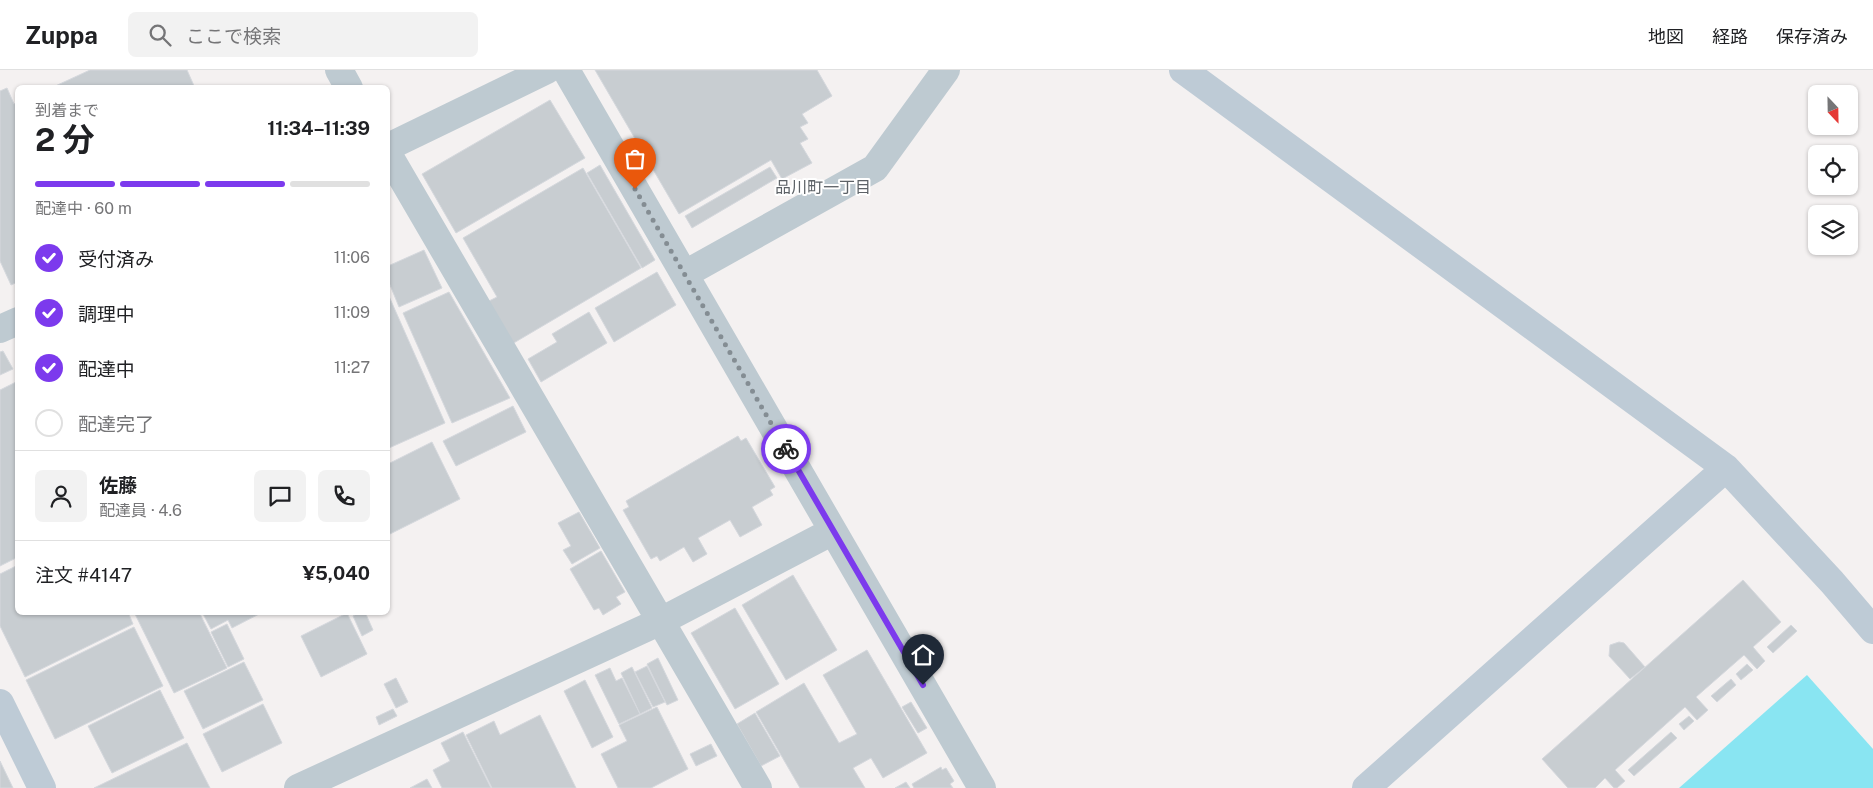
<!DOCTYPE html>
<html lang="ja">
<meta charset="utf-8">
<style>
:root{--surface:#fff;--page:#f2f2f2;--text:#202124;--muted:#757577;--line:#e0e0e0;--accent:#7c3aed}
body{margin:0;font-family:"Public Sans","Noto Sans JP",sans-serif;background:var(--page);color:var(--text);height:100vh;display:flex;flex-direction:column;font-size:19px;white-space:nowrap}
*{box-sizing:border-box;margin:0}
p{font-size:16px;color:var(--muted)}
.icon{flex:none;width:28px;height:28px;fill:none;stroke:currentColor;stroke-width:2;stroke-linecap:round;stroke-linejoin:round}
.map{position:relative;flex:1;overflow:hidden}
.details{position:absolute;left:15px;top:15px;width:375px;height:530px;display:flex;flex-direction:column;background:var(--surface);border-radius:8px;box-shadow:0 1px 4px #0004}
.details>*{flex:none}
.needle{width:32px;rotate:158deg}
.buttons{position:absolute;left:1808px;top:15px;display:grid;gap:10px}
.buttons a{display:grid;place-items:center;width:50px;height:50px;border-radius:8px;background:var(--surface);box-shadow:0 1px 4px #0004;font-size:25px}
.pin{position:absolute;display:grid;place-items:center;width:42px;height:42px;color:#fff;margin:-51px -21px;border-radius:50% 50% 50% 0;rotate:-45deg;box-shadow:0 0 5px #0007}
.pin .icon{rotate:45deg}
.courier{position:absolute;display:grid;place-items:center;width:50px;height:50px;margin:-25px;border:4px solid #7c3aed;border-radius:50%;background:#fff;color:#222;box-shadow:0 1px 6px #0007}
.overview em{font-style:normal;font-weight:700}
.overview div{display:flex;flex-direction:column-reverse}
.overview{display:flex;align-items:center;justify-content:space-between;height:85px;padding:0 20px}
h1{font-size:32px;font-weight:700;line-height:38px}
.bar{display:grid;grid-template-columns:repeat(4,1fr);gap:8px 5px;align-content:center;height:60px;padding:0 20px}
.bar i{height:6px;border-radius:4px;background:var(--line)}
.bar .on{background:var(--accent)}
.bar p{grid-column:span 4}
.line{display:flex;align-items:center;gap:12px;padding:0 20px;border-top:1px solid var(--line)}
.line div{flex:1}
.round{display:grid;place-items:center;flex:none;width:52px;height:52px;border-radius:8px;background:var(--page)}
ol{padding:0 20px;list-style:none}
li{display:flex;align-items:center;gap:15px;height:55px}
li p{margin-inline-start:auto}
li .icon{padding:5px;border-radius:50%;background:var(--accent);color:#fff;stroke-width:4}
li:last-child{color:var(--muted)}
li i{width:28px;height:28px;border:2px solid var(--line);border-radius:50%}
header{display:flex;align-items:center;gap:30px;box-sizing:border-box;height:70px;padding:0 25px;background:var(--surface);border-bottom:1px solid var(--line)}
header strong{font-size:24px}
nav{display:flex;gap:28px;margin-inline-start:auto;font-size:18px}
.search{width:350px;height:45px;background:var(--page);display:flex;align-items:center;gap:12px;box-sizing:border-box;padding:0 18px;border-radius:8px;color:var(--muted);font-size:19px}
.map>svg:first-child{display:block}
.water{fill:#89e5f2}
.building{fill:#c8cdd1;stroke:#d5d8dd}
.lines{fill:none;stroke-linecap:round;stroke-linejoin:round}
.street{stroke:#becad1;stroke-width:28}
.secondary{stroke:#becbd6;stroke-width:28}
.done{stroke:#848d93;stroke-width:5;stroke-dasharray:0 9}
.route{stroke:#7c3aed;stroke-width:6}
.labels{text-anchor:middle;dominant-baseline:central;stroke-width:4;stroke-linejoin:round;paint-order:stroke}
.neighbourhood-label{font-size:16px;fill:#5d6267;stroke:#fff}
</style>
<header>
<strong>Zuppa</strong>
<div class="search"><svg class="icon" aria-label="search" viewBox="0 0 24 24"><circle cx="10" cy="10" r="6"/><path d="M15 15l6 6"/></svg>ここで検索</div>
<nav><a>地図</a><a>経路</a><a>保存済み</a></nav>
</header>
<div class="map">
<svg width="1873" height="718" viewBox="0 0 1873 718">
<rect width="100%" height="100%" fill="#f4f1f1"/>
<path class="water" d="M1807 605 1873 679V718H1679Z"/>
<path class="building" d="M90 0H187L195 18H51Z
M595 0H817L832 26 802 44 808 53 800 57 808 69 800 73 812 93 782 109 771 90 679 144Z
M7 18 14 34 18 32V212L11 215 0 191V21Z
M550 30 585 88 456 163 422 104Z
M600 95 655 190 642 198 587 103Z
M770 97 777 108 692 158 685 146Z
M583 98 641 198 512 274 487 232 497 227 463 168Z
M424 180 442 218 399 237 388 210V196Z
M657 202 676 235 614 272 595 238Z
M449 222 510 328 452 353 403 243Z
M388 224 445 353 389 378 388 376Z
M589 242 607 273 541 312 528 289 557 272 552 264Z
M3 281 13 299 0 305V282Z
M18 311V487L0 496V320Z
M513 336 526 362 456 396 443 371Z
M738 366 741 371 746 368 775 417 770 420 773 425 752 437 762 455 740 467 730 450 698 468 707 484 693 492 684 477 660 491 657 486 651 489 623 440 629 437 626 431Z
M432 372 460 429 388 465V394Z
M579 442 600 478 572 494 563 480 571 476 558 453Z
M601 481 625 522 616 527 621 534 603 545 599 538 594 540 570 499Z
M18 495V542H128L133 554 25 607 0 556V504Z
M793 505 837 580 786 610 742 535Z
M1743 510 1781 552 1753 577 1765 591 1757 599 1744 585 1696 627 1708 640 1697 650 1685 637 1615 700 1625 711 1617 718H1614L1605 708 1595 718H1568L1542 689Z
M735 538 779 614 735 639 691 563Z
M134 542H199L227 598 174 623Z
M202 542H263L232 558 228 550 211 559Z
M359 542H365L373 560 362 566 353 546Z
M347 543 367 584 321 607 301 566Z
M227 554 244 589 228 597 211 562Z
M1791 555 1797 561 1773 583 1767 577Z
M134 557 163 616 55 669 26 610Z
M1619 572 1624 573 1645 597 1630 609 1609 586 1610 575Z
M867 580 927 683 883 708 871 688 853 698 865 718H800L756 642 804 613 839 673 857 664 823 605Z
M658 588 678 630 667 635 647 594Z
M244 592 263 630 203 659 184 621Z
M1747 594 1753 600 1741 610 1736 604Z
M647 596 665 632 653 637 635 602Z
M632 597 652 638 640 644 621 603Z
M610 598 616 611 622 608 640 644 619 654 595 605Z
M396 608 408 632 396 638 384 614Z
M1731 609 1736 615 1717 632 1711 626Z
M585 610 613 667 592 678 564 621Z
M160 620 184 668 112 703 88 656Z
M911 632 927 658 918 663 902 637Z
M263 634 282 673 222 702 203 664Z
M657 637 688 699 651 718H618L601 684 627 671 619 655Z
M393 639 397 646 379 655 376 647Z
M755 643 780 686 761 696 737 654Z
M540 645 576 718H492L466 665 494 651 500 665Z
M1689 646 1694 651 1684 660 1679 654Z
M463 662 491 718H442L433 700 450 691 441 673Z
M1671 662 1677 668 1634 706 1628 700Z
M187 673 210 718H94Z
M711 674 717 686 696 696 690 684Z
M0 691 13 718H0Z
M941 697 942 700 946 698 954 711 950 714 953 718H914L912 714Z
M427 709 432 718H410Z
M906 712 910 718H895Z"/>
<g class="lines">
<path class="street" d="M339 0 349 18
M566 0 982 718
M388 77 547 0
M388 84 758 718
M685 204 875 98 946 0
M0 259 18 251
M298 718 661 551 833 461"/>
<path class="secondary" d="M1183 0 1726 398 1832 512 1873 560
M0 633 42 718
M1366 718 1726 398"/>
</g>
<g class="lines">
<path class="done" d="M635 119 786 379"/>
<path class="route" d="M786 379 923 615"/>
</g>
<g class="labels">
<g class="neighbourhood-label">
<text x="823" y="117">品川町一丁目</text>
</g>
</g>
</svg>
<div class="buttons">
<a><svg class="needle" viewBox="-14 -14 28 28"><path d="M0-13l5 13h-10z" fill="#e53935"/><path d="M0 13l5-13h-10z" fill="#757577"/></svg></a>
<a><svg class="icon" aria-label="locate" viewBox="0 0 24 24"><circle cx="12" cy="12" r="6"/><path d="M12 2v4M12 18v4M2 12h4M18 12h4"/></svg></a>
<a><svg class="icon" aria-label="layers" viewBox="0 0 24 24"><path d="M12 4l9 5-9 5-9-5zM3 14l9 5 9-5"/></svg></a>
</div>
<div class="pin" style="left:635px;top:119px;background:#ea580c"><svg class="icon" aria-label="bag" viewBox="0 0 24 24"><path d="M5 8h14l-1 12H6zM9 8a3 3 0 0 1 6 0"/></svg></div>
<div class="pin" style="left:923px;top:615px;background:#1f2937"><svg class="icon" aria-label="home" viewBox="0 0 24 24"><path d="M3 11l9-7 9 7M6 9v11h12V9"/></svg></div>
<div class="courier" style="left:786px;top:379px"><svg class="icon" aria-label="bike" viewBox="0 0 24 24"><circle cx="6" cy="16" r="4"/><circle cx="18" cy="16" r="4"/><path d="M6 16l4-8h5l3 8M10 8l3 8H6M13 5h3"/></svg></div>
<section class="details">
<div class="overview"><div><h1>2 分</h1><p>到着まで</p></div><em>11:34–11:39</em></div>
<div class="bar"><i class="on"></i><i class="on"></i><i class="on"></i><i></i><p>配達中 · 60 m</p></div>
<ol>
<li><svg class="icon" aria-label="check" viewBox="0 0 24 24"><path d="M5 12l5 5 9-10"/></svg>受付済み<p>11:06</p></li>
<li><svg class="icon" aria-label="check" viewBox="0 0 24 24"><path d="M5 12l5 5 9-10"/></svg>調理中<p>11:09</p></li>
<li><svg class="icon" aria-label="check" viewBox="0 0 24 24"><path d="M5 12l5 5 9-10"/></svg>配達中<p>11:27</p></li>
<li><i></i>配達完了</li>
</ol>
<div class="line" style="height:90px"><a class="round"><svg class="icon" aria-label="person" viewBox="0 0 24 24"><circle cx="12" cy="8" r="4"/><path d="M4 21q1-7 8-7t8 7"/></svg></a><div><b>佐藤</b><p>配達員 · 4.6</p></div><a class="round"><svg class="icon" aria-label="chat" viewBox="0 0 24 24"><path d="M4 5h16v11H9l-5 4z"/></svg></a><a class="round"><svg class="icon" aria-label="phone" viewBox="0 0 24 24"><path d="M5 4h4l2 5-3 2q2 4 5 5l2-3 5 2v4C11 20 4 13 5 4z"/></svg></a></div>
<div class="line" style="height:65px"><div>注文 #4147</div><b>¥5,040</b></div>
</section>
</div>
